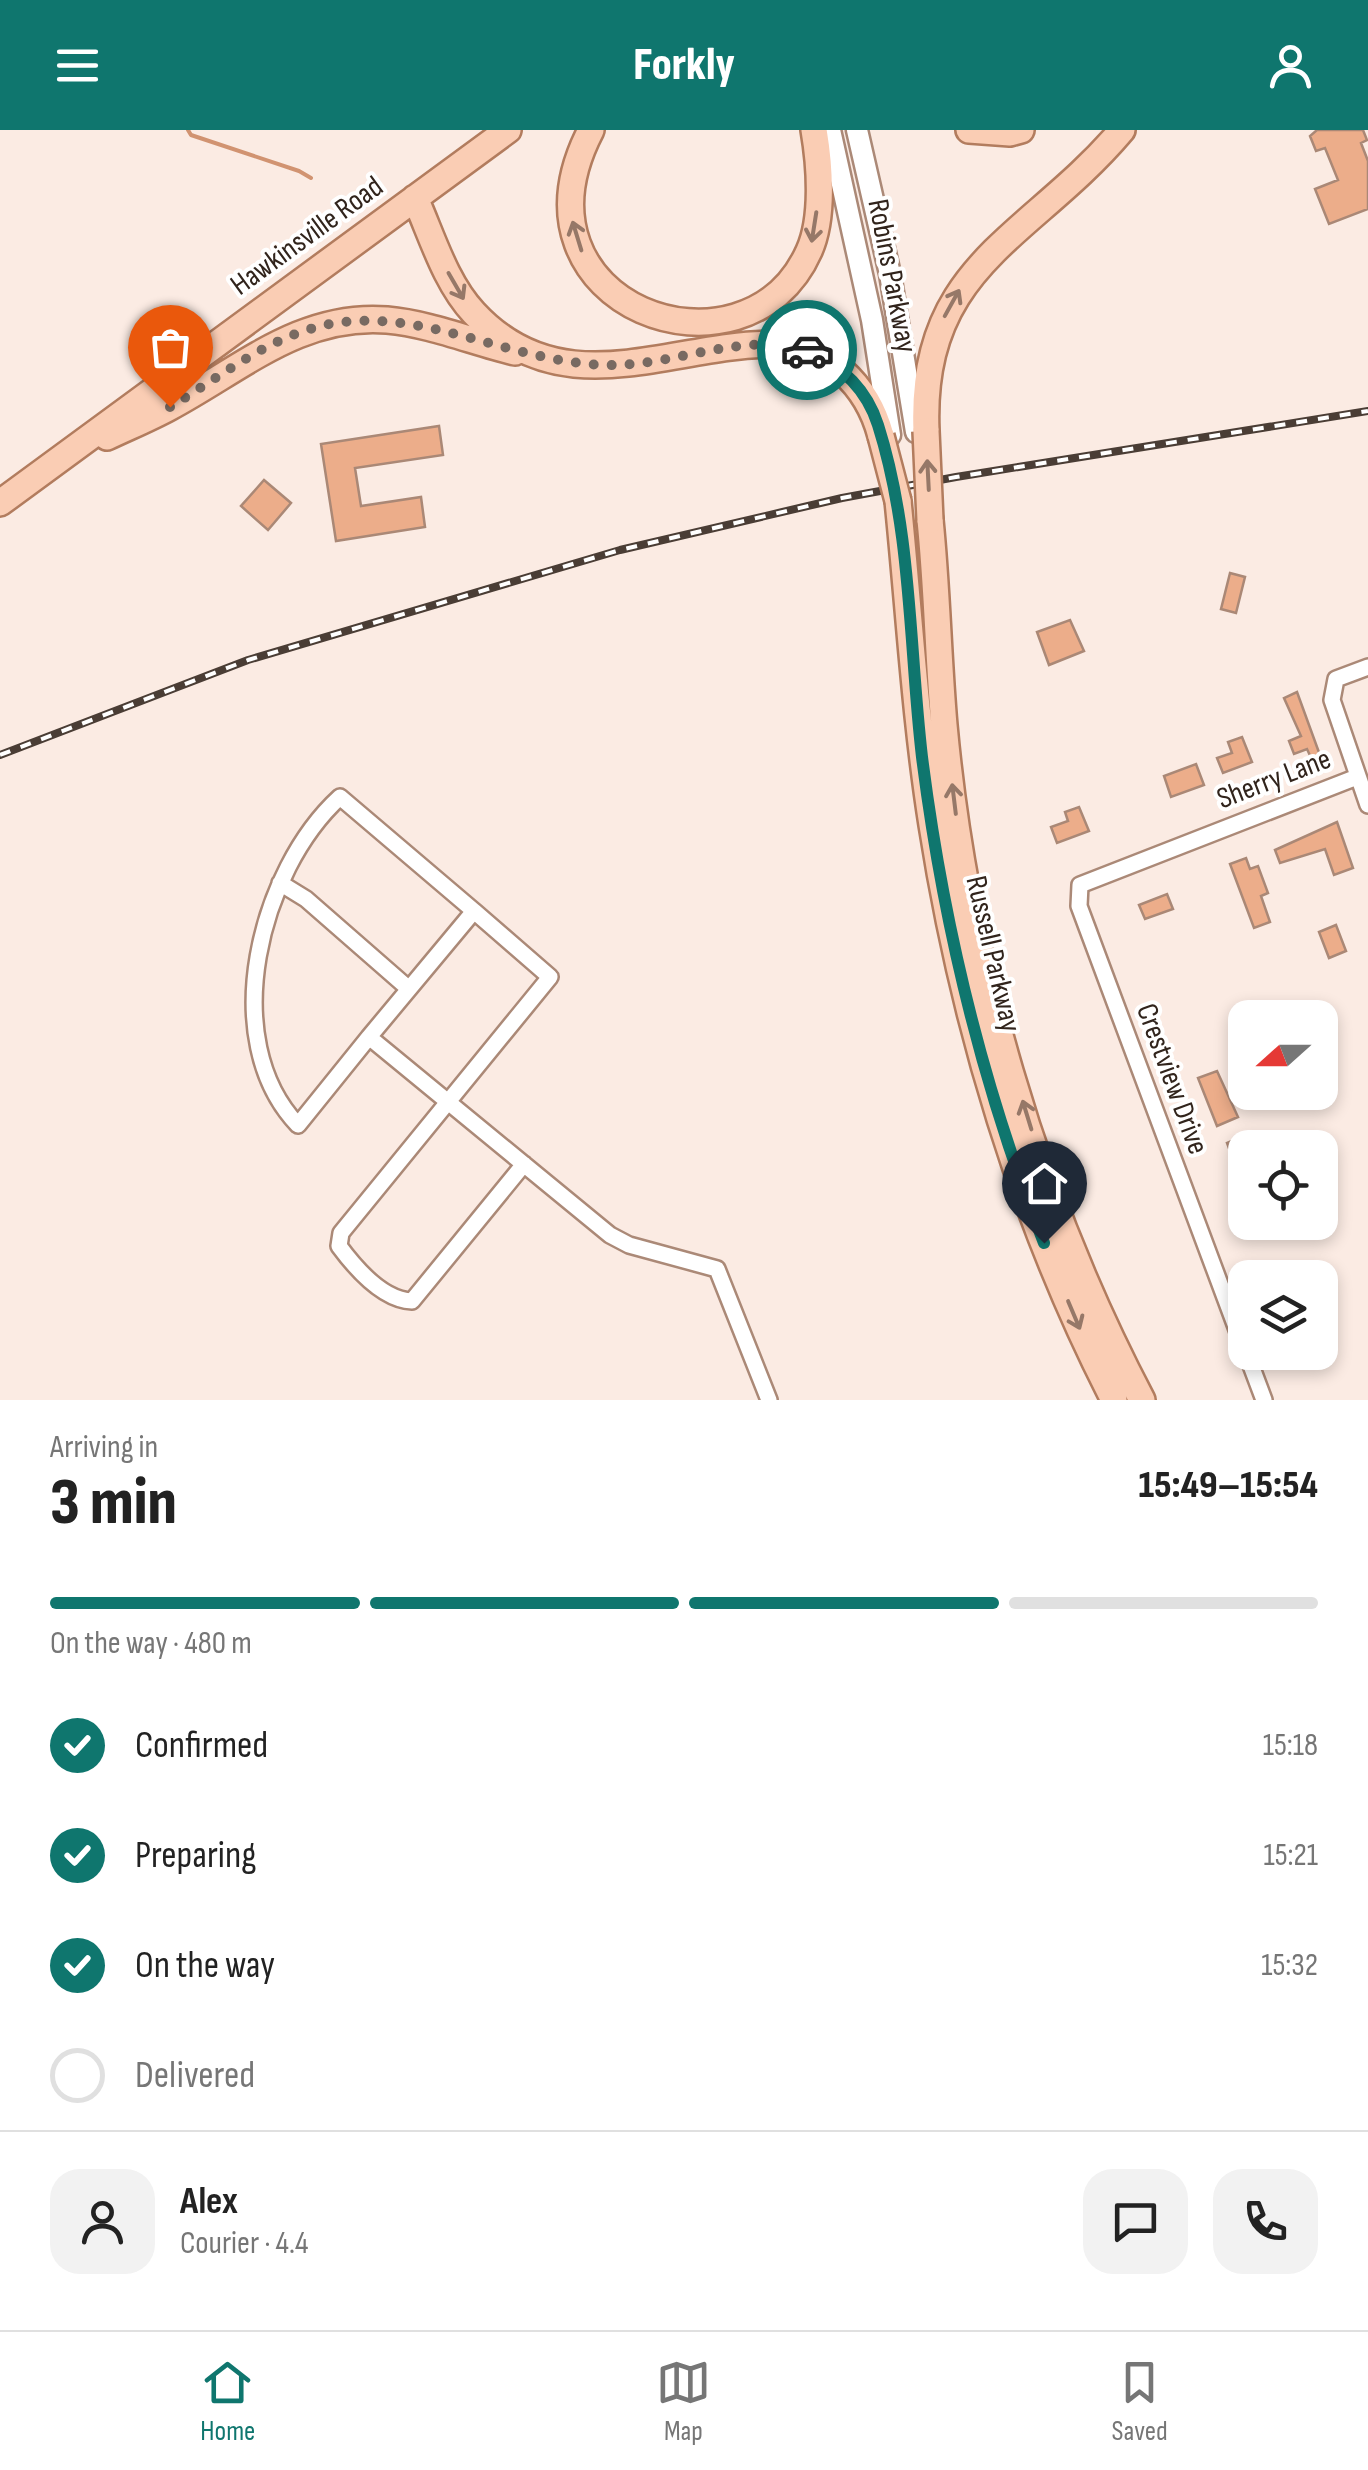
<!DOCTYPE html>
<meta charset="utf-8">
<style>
:root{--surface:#fff;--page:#f2f2f2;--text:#222;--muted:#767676;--line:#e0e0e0;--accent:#0f766e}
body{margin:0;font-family:"Sofia Sans Condensed",sans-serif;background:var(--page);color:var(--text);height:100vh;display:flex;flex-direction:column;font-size:38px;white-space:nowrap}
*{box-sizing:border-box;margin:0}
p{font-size:32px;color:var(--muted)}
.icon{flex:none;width:55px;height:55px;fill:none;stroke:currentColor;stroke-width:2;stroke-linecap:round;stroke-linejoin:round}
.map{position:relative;height:1270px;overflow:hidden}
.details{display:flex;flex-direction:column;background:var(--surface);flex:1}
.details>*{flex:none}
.needle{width:65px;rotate:249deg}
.fabs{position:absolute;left:1228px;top:870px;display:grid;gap:20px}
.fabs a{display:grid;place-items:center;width:110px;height:110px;border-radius:20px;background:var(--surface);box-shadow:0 5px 15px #0003;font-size:50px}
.pin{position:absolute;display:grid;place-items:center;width:85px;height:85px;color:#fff;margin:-102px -42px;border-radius:50% 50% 50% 0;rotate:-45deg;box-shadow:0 0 10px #0007}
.pin .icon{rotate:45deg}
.courier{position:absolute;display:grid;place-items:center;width:100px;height:100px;margin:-50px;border:8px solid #0f766e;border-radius:50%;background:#fff;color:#222;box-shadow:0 2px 12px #0007}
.summary em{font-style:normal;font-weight:800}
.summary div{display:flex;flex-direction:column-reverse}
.summary{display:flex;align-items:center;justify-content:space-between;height:170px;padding:0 50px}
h1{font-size:65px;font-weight:800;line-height:75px}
.bar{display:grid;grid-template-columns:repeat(4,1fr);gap:15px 10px;align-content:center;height:120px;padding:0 50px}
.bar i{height:12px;border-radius:8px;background:var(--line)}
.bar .active{background:var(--accent)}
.bar p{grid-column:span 4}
.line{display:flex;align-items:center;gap:25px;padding:0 50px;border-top:2px solid var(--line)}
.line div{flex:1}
.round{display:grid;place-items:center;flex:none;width:105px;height:105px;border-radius:30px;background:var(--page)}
ol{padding:0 50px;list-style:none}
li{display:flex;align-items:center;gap:30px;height:110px}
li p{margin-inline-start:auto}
li .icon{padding:10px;border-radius:50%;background:var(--accent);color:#fff;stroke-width:4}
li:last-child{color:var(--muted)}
li i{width:55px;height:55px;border:5px solid var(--line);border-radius:50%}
header{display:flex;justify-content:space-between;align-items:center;height:130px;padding:0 50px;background:var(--accent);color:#fff;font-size:45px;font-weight:800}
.tab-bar{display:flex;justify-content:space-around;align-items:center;height:140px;border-top:2px solid var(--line);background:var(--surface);font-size:28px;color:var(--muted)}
.tab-bar a{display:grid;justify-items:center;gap:5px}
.tab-bar .active{color:var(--accent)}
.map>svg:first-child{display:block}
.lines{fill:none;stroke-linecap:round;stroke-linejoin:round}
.stream{stroke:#d19371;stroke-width:4}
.building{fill:#ecad8a;stroke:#aa8876;stroke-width:2.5}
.minor-casing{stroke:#ab8977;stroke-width:20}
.tertiary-casing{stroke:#ab8977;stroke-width:25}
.primary-casing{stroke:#b27c5e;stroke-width:30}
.minor{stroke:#fff;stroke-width:15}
.tertiary{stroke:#fff;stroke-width:20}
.primary{stroke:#facdb4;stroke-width:25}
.rail-casing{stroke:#4a3d35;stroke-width:8}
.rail{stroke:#fff;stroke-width:4;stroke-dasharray:11;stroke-linecap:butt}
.primary-bridge-casing{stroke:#b27c5e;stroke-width:30;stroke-linecap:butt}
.primary-bridge{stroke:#facdb4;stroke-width:25}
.oneway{stroke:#967868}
.done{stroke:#786a62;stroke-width:10;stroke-dasharray:0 18}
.route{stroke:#0f766e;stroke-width:12}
.labels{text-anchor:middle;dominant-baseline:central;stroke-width:8;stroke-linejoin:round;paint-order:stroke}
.street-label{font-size:30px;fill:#31241c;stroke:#fff}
</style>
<header><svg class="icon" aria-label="menu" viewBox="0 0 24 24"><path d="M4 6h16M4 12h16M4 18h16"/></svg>Forkly<svg class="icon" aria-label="person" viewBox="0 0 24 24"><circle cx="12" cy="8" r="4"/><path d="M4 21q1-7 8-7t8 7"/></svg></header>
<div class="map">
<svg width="1368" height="1270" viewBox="0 0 1368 1270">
<rect width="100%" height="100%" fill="#fbebe3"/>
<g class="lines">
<path class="stream" d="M188 0 191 5 299 41 311 48"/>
</g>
<path class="building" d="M1317 0H1363L1367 10 1361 13 1368 31V79L1329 94 1315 59 1338 50 1325 18 1316 21 1310 6Z
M439 296 443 325 355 338 361 376 421 367 425 397 336 411 321 314Z
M264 350 291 373 268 400 241 376Z
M1230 443 1245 447 1236 483 1221 479Z
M1070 490 1084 521 1049 535 1037 502Z
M1297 562 1321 628 1313 632 1307 619 1294 624 1289 611 1301 606 1284 568Z
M1242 607 1252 632 1223 643 1217 628 1232 623 1228 612Z
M1196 634 1204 655 1171 667 1164 646Z
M1079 677 1089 701 1057 713 1051 697 1068 691 1065 682Z
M1337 692 1353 738 1334 745 1325 719 1280 733 1275 720Z
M1246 728 1250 739 1258 736 1268 763 1261 766 1270 792 1254 798 1230 734Z
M1167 764 1173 779 1145 789 1139 775Z
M1336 795 1346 821 1329 828 1319 802Z
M1217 941 1238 987 1217 996 1198 948Z
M1239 1008 1245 1023 1244 1059 1227 1013Z"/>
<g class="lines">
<g class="minor-casing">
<path id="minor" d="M1368 537 1336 549 1332 570 1368 675
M280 753 306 769 409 859
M474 781 550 847 341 1103 339 1116C356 1139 383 1170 412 1171L524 1034
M369 907 298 995C216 909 260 740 340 667L474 781 369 907 610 1105 629 1115 717 1139 769 1270
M1245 1221 1079 776 1080 755 1357 647
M1246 1222 1264 1270"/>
</g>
<g class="tertiary-casing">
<path id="tertiary" d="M830 0 872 190 890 305
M857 0 890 144 916 302"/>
</g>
<g class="primary-casing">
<path id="primary" d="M591 0C499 177 746 263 809 121 824 88 820 35 814 0
M969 0 1010 3 1021 0
M415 68C432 106 445 152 474 183 562 278 670 214 773 214 827 214 868 256 881 306
M926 301C919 134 1030 109 1122 0
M107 307C128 297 150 288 170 277 241 239 301 183 387 190 431 194 473 212 515 222
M898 371C909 479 915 587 932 695 963 893 1022 1091 1114 1270
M0 373 508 0
M930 390C937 458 938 526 944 595 965 826 1034 1065 1142 1270"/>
</g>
<use href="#minor" class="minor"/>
<use href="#tertiary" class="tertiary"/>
<use href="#primary" class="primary"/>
<g class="rail-casing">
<path id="rail" d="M0 625 248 530 620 420 842 368 956 347 1368 281"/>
</g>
<use href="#rail" class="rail"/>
<g class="primary-bridge-casing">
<path id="primary-bridge" d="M926 301 930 390
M881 306 898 371"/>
</g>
<use href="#primary-bridge" class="primary-bridge"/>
</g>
<defs><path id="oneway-shaft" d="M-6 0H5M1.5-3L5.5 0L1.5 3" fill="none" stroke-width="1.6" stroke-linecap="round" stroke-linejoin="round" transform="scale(2.5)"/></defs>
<g class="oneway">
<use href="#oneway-shaft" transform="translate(814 97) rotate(99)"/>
<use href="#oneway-shaft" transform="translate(577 106) rotate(-107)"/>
<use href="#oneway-shaft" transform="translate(456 156) rotate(60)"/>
<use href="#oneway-shaft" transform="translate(952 173) rotate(-61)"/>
<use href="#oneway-shaft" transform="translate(928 345) rotate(-93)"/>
<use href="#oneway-shaft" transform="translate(954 669) rotate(-97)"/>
<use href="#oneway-shaft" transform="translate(1027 985) rotate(-107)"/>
<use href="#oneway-shaft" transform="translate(1074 1185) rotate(67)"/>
</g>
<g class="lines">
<path class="done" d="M170 277C215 250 260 214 310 199 413 167 514 238 618 235 679 233 748 202 807 220"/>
<path class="route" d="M807 220C841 235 867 260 878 295 912 402 909 516 922 627 943 793 983 958 1044 1113"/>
</g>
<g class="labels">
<g class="street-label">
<text transform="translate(307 106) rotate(-36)">Hawkinsville Road</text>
<text transform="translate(892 146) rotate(79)">Robins Parkway</text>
<text transform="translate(1274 649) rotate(-21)">Sherry Lane</text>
<text transform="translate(993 824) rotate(77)">Russell Parkway</text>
<text transform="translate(1172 949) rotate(70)">Crestview Drive</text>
</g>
</g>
</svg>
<div class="fabs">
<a><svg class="needle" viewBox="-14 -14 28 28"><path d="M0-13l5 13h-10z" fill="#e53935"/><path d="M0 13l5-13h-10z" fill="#767676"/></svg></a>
<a><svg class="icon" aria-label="locate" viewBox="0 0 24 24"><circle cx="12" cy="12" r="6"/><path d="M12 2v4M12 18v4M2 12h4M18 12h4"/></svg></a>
<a><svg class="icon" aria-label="layers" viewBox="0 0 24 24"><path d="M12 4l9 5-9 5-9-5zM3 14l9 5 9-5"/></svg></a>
</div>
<div class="pin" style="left:170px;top:277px;background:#ea580c"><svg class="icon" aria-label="bag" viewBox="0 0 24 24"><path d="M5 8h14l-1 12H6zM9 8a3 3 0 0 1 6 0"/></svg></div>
<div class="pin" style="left:1044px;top:1113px;background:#1f2937"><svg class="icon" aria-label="home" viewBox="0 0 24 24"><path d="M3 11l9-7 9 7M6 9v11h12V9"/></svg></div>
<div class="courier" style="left:807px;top:220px"><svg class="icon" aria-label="car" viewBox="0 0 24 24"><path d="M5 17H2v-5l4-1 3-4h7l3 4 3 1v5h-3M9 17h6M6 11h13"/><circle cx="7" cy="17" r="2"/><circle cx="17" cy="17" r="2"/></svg></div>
</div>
<section class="details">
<div class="summary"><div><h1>3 min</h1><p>Arriving in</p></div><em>15:49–15:54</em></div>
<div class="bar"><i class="active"></i><i class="active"></i><i class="active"></i><i></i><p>On the way · 480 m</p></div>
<ol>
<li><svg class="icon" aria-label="check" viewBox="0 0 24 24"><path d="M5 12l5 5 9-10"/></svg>Confirmed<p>15:18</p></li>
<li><svg class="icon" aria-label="check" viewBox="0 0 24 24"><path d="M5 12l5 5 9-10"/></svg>Preparing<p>15:21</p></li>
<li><svg class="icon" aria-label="check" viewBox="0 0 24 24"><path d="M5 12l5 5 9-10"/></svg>On the way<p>15:32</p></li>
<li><i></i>Delivered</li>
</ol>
<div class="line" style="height:180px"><a class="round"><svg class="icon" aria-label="person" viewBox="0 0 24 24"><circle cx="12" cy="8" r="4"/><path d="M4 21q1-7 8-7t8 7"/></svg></a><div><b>Alex</b><p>Courier · 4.4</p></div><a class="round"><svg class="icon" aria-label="chat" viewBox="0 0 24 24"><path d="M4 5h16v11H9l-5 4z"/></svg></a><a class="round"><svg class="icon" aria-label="phone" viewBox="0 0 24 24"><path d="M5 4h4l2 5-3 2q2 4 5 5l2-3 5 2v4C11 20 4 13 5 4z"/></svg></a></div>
</section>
<nav class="tab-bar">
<a class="active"><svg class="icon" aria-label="home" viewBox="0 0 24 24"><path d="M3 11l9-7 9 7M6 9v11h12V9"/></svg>Home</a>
<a><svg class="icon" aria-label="map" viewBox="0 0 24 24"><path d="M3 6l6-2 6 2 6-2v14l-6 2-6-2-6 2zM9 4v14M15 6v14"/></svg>Map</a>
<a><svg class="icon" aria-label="saved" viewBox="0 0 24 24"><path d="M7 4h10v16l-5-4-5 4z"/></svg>Saved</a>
</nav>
